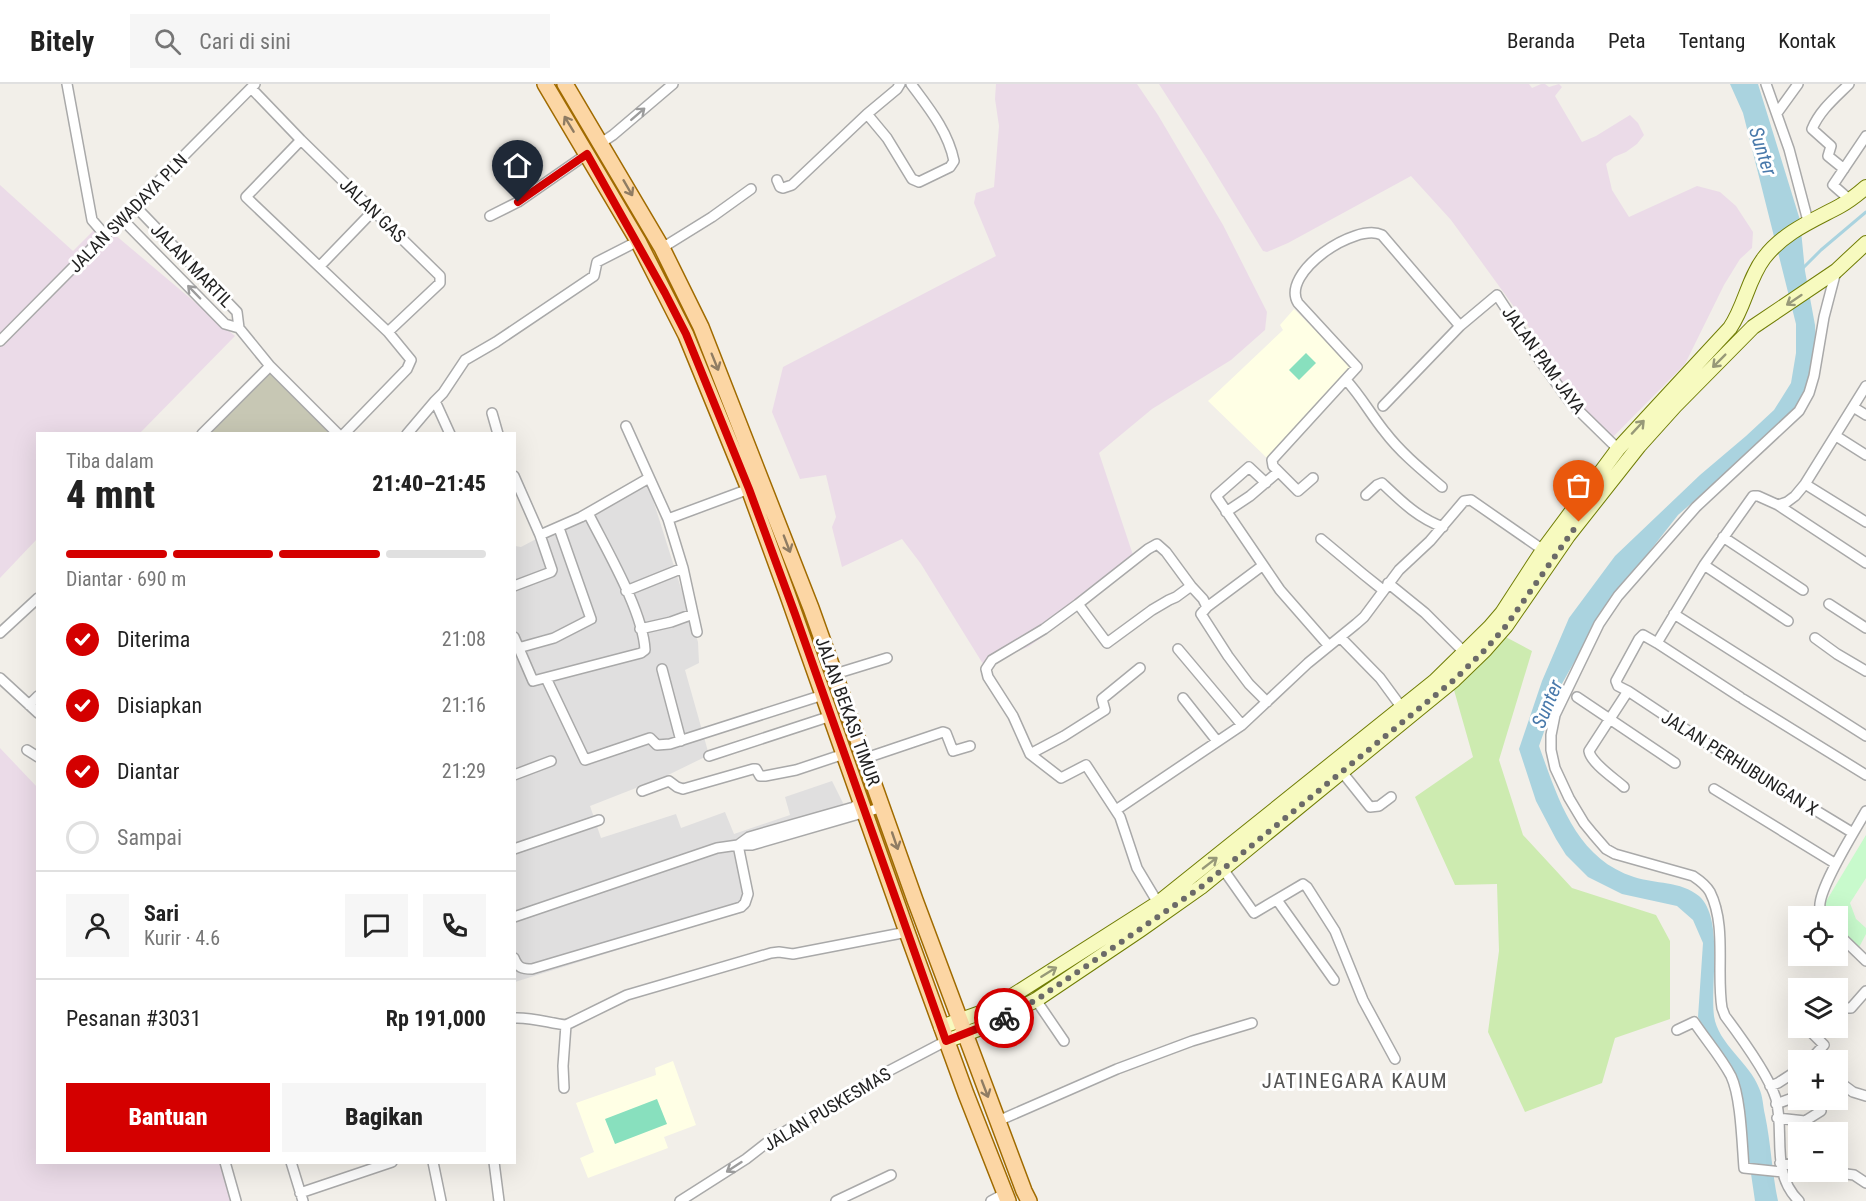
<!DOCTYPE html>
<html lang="id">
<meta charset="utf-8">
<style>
:root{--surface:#fff;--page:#f6f6f6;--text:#222;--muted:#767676;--line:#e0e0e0;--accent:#d40000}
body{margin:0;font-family:"Roboto Condensed",sans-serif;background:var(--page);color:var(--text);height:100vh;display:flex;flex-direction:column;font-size:22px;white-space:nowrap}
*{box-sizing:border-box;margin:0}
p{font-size:20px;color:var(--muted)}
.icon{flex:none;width:33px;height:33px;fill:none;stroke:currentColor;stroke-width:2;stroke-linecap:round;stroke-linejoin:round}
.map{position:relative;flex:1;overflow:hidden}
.details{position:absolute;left:36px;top:348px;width:480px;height:732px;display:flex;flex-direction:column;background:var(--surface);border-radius:0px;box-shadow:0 6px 24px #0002}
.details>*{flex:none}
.tools{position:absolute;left:1788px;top:822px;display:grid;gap:12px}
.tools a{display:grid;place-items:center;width:60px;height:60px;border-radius:0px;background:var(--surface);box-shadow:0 6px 24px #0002;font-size:30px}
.pin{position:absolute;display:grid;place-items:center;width:51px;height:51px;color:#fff;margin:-62px -26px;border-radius:50% 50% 50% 0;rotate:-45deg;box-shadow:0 0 6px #0007}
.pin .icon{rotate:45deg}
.courier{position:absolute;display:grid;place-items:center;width:60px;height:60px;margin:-30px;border:4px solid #d40000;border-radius:50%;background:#fff;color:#222;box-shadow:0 2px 8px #0007}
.headline em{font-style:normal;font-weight:800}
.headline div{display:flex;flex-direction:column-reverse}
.headline{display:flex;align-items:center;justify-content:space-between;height:102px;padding:0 30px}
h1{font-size:39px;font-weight:800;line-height:45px}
.bar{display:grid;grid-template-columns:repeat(4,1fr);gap:9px 6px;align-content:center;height:72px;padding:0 30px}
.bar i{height:8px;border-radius:4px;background:var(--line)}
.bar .active{background:var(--accent)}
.bar p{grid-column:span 4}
.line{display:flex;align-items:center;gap:15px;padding:0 30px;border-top:2px solid var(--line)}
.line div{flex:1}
.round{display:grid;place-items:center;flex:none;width:63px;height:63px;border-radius:0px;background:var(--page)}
ol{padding:0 30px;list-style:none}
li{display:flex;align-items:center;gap:18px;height:66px}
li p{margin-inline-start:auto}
li .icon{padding:6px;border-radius:50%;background:var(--accent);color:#fff;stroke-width:4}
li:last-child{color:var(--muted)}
li i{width:33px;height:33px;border:3px solid var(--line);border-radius:50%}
.primary-button{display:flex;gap:12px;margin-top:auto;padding:12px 30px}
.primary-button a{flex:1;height:69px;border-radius:0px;background:var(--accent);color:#fff;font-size:24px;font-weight:800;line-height:69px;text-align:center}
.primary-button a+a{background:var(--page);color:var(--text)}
header{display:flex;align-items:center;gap:36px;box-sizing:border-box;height:84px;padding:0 30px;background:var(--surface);border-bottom:2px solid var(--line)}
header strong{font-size:28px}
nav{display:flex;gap:33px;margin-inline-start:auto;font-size:21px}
.search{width:420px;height:54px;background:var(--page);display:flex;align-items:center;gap:15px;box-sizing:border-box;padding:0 21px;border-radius:0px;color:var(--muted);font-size:22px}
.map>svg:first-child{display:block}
.residential{fill:#e0dfdf}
.industrial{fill:#ebdbe8}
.education{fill:#ffffe5}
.construction{fill:#c7c7b4}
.grass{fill:#cdebb0}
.park{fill:#c8facc}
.pitch{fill:#88e0be}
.water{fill:#aad3df}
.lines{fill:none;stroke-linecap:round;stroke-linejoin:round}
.stream{stroke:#aad3df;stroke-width:3}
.street-casing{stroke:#a9a9a9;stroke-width:12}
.secondary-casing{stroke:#707d05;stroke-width:16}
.primary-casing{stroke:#a06b00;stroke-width:18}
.street{stroke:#fff;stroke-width:9}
.secondary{stroke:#f7fabf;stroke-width:14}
.primary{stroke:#fcd6a4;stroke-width:15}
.oneway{stroke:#9c9c9c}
.oneway2{stroke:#8f7c63}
.oneway3{stroke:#979978}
.done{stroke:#6b6a68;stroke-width:6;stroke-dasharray:0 10.8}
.route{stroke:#d40000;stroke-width:8}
.labels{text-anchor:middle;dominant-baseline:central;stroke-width:6;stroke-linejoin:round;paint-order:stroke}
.street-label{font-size:18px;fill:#222;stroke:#fff}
.water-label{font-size:20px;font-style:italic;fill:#4a7aab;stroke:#fff}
.quarter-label{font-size:21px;letter-spacing:1.5px;fill:#555;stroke:#fff}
</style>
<header>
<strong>Bitely</strong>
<div class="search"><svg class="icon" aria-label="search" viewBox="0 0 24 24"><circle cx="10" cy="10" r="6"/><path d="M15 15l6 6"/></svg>Cari di sini</div>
<nav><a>Beranda</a><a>Peta</a><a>Tentang</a><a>Kontak</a></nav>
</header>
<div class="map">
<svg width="1866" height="1117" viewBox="0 0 1866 1117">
<rect width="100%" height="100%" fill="#f2efe9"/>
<path class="residential" d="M648 400 698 558 699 579 685 586 709 671 664 693 590 722 601 754 676 730 681 744 725 728 734 750 790 731 785 713 832 697 851 735 748 764 736 778 749 825 515 898V462L521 463 610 416Z"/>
<path class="industrial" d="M996 0H1137L1158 31 1223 141 1267 228 1265 246 1231 276 1152 325 1099 369 1135 477 1062 539 1028 563 983 580 921 480 902 455 842 483 832 443 836 433 826 391 800 395 772 328 783 283 996 172 974 119 976 109 994 103 999 42 995 15Z
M1159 0H1529L1532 4 1541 0H1545L1549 3 1559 0 1562 3 1555 12 1582 58 1596 52 1630 31 1638 39 1644 51 1637 60 1626 68 1614 73 1606 80 1612 106 1629 133 1697 102 1720 108 1736 122 1753 148 1752 164 1740 175 1724 201 1685 280 1610 356 1579 326 1531 246 1451 136 1411 92 1288 159 1267 168 1263 167 1207 75Z
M0 101 73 167 101 139 235 252 140 349 38 350 37 455 0 494Z
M0 664 37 703 38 1078 223 1079 235 1117H0Z"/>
<path class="education" d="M1294 225 1354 285 1269 376 1208 317 1283 246 1280 241Z
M673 977 696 1041 664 1053 668 1064 588 1094 580 1074 594 1068 576 1019 656 991 655 984Z"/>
<path class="construction" d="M268 287 333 349 208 350Z"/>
<path class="grass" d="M1502 551 1532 567 1499 676 1523 751 1572 804 1656 831 1670 857V935L1615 954 1602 999 1525 1028 1488 948 1499 867 1497 800 1455 801 1415 713 1473 673 1452 599Z"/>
<path class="park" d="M1866 751V794L1850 819 1856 835 1866 844V850L1855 871 1838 846V832H1828L1822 824Z"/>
<path class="pitch" d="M1306 269 1316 279 1299 296 1289 286Z
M657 1015 667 1040 615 1060 605 1035Z"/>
<path class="water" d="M1730 0H1758L1800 136 1805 187 1815 241 1816 259 1808 310 1788 335 1678 431 1603 527 1559 605 1539 662C1558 714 1575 774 1634 793 1655 800 1681 797 1699 812 1724 834 1710 900 1714 932 1718 960 1749 978 1759 1004 1763 1012 1763 1023 1765 1031 1771 1060 1772 1089 1778 1117H1755L1738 1001 1706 949 1698 933 1703 859 1693 836 1677 822 1622 810 1588 793 1566 771 1556 755 1536 717 1519 665 1542 597 1569 534 1615 472 1700 391 1746 352 1774 326 1791 299 1796 269V240L1743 29Z"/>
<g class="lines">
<path class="stream" d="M1802 185 1821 166 1866 128"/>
<g class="street-casing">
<path id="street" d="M67 0 92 136 105 151
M1766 0 1789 65 1808 137
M251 4 301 56 440 192V199L388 248
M1777 29 1798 0
M867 30 887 54 912 95 919 98 950 83 954 77C948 47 928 23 911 0
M301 56 246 113 388 248 411 276 407 285 344 350
M601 59 613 51 673 0
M1844 85 1828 72 1831 62 1812 45C1820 26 1835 14 1849 0
M777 96 780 103 783 104 792 101 867 30 897 5 900 0
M1850 116 1833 101 1866 52
M135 122 237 228 239 244 270 282 338 350
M490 132 518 118 587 70
M122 135 225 240 239 244
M662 164 712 133 751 105
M320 182 374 126
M0 257 255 0
M1346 296C1361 312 1371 331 1385 348 1401 369 1422 386 1442 403
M1383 322 1460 242
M1853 323 1866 331
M492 329 498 350
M626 342 668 435 683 484 697 548
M202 350 270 282
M407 350 435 317
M450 350 435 317 443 309 465 276 496 258 594 192 597 178 638 157
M1836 352 1866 371
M514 392 540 451 552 486 551 488 514 502
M1313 394 1298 407 1273 382 1272 376 1357 283 1298 219C1280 189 1355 138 1382 151L1460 242 1497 211 1541 278 1570 318 1618 365
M1266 399 1249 383 1216 412 1280 506 1329 562
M1805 400 1866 438
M1366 411 1377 401 1382 399C1401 417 1418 434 1443 443
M1778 421 1866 479
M1226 428 1250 412 1278 388
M668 435 749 405
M540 451 581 433 649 394
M1723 453 1803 506
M1321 455 1363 490 1383 506
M1704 481 1788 537
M1262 482 1207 523 1201 530 1228 572 1249 600 1267 618
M1388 499 1425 529 1465 569
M626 507 683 484
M1078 520 1148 465 1157 460 1166 468 1191 502
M1829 520 1866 544
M1674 530 1866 652
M640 545 671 538 693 530
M0 549 38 514
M514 553 533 597 641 569 645 566C643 527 606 465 588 429
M1340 553 1380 594 1402 624
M1815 554 1837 570 1866 587
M1657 559 1740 613
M518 564 554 554 591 535 559 444
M1178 565 1242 641
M662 585 681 657
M835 590 887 574
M0 594 38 629
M546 594 585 676 650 654 657 661 670 660 823 611
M1628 607 1726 672 1853 749
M1577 613 1675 679
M1183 614 1217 657
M1743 615 1866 691
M29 621 38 612
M27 666 38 673
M1030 670 1064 652 1105 626 1102 615 1140 584
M709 672 831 632
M866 674 943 648 946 649 953 667 970 662
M1342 688 1370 723 1379 722 1391 713
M514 691 551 677
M1624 703C1614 694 1591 679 1589 667L1628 607 1618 602 1616 597 1639 555 1643 551 1657 559 1704 481 1753 412H1758L1778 421 1787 418 1795 412 1805 400 1866 302
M1714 705 1836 780
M642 707 669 697 677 703 683 705 753 685H756L760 692H765L796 686 844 670
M1116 726 1242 641 1308 579 1356 540 1364 533 1399 486 1430 457 1464 417 1471 416 1546 468
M738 761 749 753 854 723 861 717
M514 765 599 736
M1223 785 1254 829 1303 800 1307 803 1335 847 1363 916 1395 975
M1277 816 1334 896
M1158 819 1137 784 1120 733 1086 681 1061 694 1030 670 1013 632 988 593 986 585 992 576 1044 545 1078 520 1107 559 1152 526 1169 516 1176 513 1191 502 1203 515 1207 523
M1824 832C1822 830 1820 827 1820 824 1817 806 1856 745 1866 727
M514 833 717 764 738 761H752L883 723
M1838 850 1866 877
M514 874C518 884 522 885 532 885L741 823 745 819 748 810 738 761
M1036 916 1064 957
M1838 919 1847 924H1851L1866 907
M514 934C532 933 549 939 566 941
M1807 944 1824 961 1810 976
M1677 946 1694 938C1706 956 1721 973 1731 992 1741 1013 1742 1060 1744 1084L1783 1088
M1838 997 1853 1008 1866 1012
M1770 1002 1778 999 1798 986
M564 1004 563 982 566 941 627 911 771 869 779 868 793 870 907 848
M1776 1020 1798 1012
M1777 1034 1805 1037 1821 1027
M998 1037 1117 985 1192 957 1252 939
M225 1078 236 1117
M291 1078 303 1117
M433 1078 441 1117
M494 1078 499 1117
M1780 1079 1798 1082
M1831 1088 1854 1091 1866 1099
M300 1109 392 1078
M680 1117 746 1075 778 1050 786 1047 881 991 946 957
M836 1117 891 1091
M991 1117 1004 1110
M1799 1117C1770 1089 1785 1049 1776 1015 1769 992 1740 952 1725 932L1722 924C1716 888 1727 842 1710 808 1706 801 1699 796 1693 792L1615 770 1606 765 1593 750 1584 739 1569 714 1555 684 1551 666V651L1555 631 1599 540 1618 512 1696 423 1799 327 1809 309 1814 292 1824 233 1836 187"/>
</g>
<g class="secondary-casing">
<path id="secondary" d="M941 943 980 929 1001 919 1158 819 1435 597 1490 543 1502 529 1543 466 1618 365 1730 244C1745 222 1748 195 1764 174 1784 148 1812 137 1840 122 1849 117 1858 110 1866 103
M946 957 984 943 1036 916 1140 846 1201 803 1454 596 1485 566 1506 542 1568 452 1639 362 1675 322 1753 243 1836 187 1866 159"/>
</g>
<g class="primary-casing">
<path id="primary" d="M545 0 638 157 686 251 749 405 787 509 907 848 966 1010 1008 1117
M565 0 662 164 701 243 811 524 915 816 1024 1107 1029 1117"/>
</g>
<use href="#street" class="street"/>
<use href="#secondary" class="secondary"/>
<use href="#primary" class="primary"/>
</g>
<defs><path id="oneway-shaft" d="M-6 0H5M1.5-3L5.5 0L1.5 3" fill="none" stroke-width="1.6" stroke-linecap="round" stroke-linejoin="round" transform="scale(1.5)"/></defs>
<g class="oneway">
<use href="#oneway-shaft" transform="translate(638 30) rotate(-41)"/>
<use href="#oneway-shaft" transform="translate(194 208) rotate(-134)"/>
<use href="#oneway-shaft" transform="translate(734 1083) rotate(147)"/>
</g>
<g class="oneway2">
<use href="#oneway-shaft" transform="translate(569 40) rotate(-121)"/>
<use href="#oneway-shaft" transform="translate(628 104) rotate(60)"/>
<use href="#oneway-shaft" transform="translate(715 278) rotate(68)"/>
<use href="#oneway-shaft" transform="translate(787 460) rotate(69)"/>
<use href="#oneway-shaft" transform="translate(895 757) rotate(71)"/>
<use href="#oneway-shaft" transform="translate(985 1005) rotate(69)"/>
</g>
<g class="oneway3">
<use href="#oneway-shaft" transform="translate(1794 216) rotate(146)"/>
<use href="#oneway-shaft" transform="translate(1719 277) rotate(135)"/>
<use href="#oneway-shaft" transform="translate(1638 343) rotate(-47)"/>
<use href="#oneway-shaft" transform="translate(1210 779) rotate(-38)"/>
<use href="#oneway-shaft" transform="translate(1049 888) rotate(-32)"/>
</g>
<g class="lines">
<path class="done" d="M1004 934 1036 916 1088 881 1201 803 1454 596 1485 566 1506 542 1579 438"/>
<path class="route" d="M518 118 587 70 665 209 686 250 749 405 795 530 946 957 1004 934"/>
</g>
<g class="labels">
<g class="street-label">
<text transform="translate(373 126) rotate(44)">JALAN GAS</text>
<text transform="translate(128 129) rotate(-45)">JALAN SWADAYA PLN</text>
<text transform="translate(192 181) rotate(46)">JALAN MARTIL</text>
<text transform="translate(1544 276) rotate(54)">JALAN PAM JAYA</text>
<text transform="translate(848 627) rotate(70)">JALAN BEKASI TIMUR</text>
<text transform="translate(1740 679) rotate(32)">JALAN PERHUBUNGAN X</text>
<text transform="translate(827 1025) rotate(-31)">JALAN PUSKESMAS</text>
</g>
<g class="water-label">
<text transform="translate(1763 67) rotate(72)">Sunter</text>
<text transform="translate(1547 620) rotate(-67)">Sunter</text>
</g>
<g class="quarter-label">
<text x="1355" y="997">JATINEGARA KAUM</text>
</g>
</g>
</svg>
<div class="tools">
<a><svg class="icon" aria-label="locate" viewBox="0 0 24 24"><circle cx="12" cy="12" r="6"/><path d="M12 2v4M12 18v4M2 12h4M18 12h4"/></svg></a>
<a><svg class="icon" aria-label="layers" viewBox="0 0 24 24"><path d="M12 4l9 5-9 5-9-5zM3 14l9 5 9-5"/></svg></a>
<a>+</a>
<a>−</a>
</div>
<div class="pin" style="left:1579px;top:438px;background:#ea580c"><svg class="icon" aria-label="bag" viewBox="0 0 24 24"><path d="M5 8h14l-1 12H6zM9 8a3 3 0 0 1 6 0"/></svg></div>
<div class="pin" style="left:518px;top:118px;background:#1f2937"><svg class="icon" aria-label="home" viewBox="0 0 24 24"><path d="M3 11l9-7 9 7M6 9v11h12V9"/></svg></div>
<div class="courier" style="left:1004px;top:934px"><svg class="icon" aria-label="bike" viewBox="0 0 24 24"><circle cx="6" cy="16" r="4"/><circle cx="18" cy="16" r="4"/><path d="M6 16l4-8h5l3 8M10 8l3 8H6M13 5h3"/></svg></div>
<section class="details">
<div class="headline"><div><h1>4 mnt</h1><p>Tiba dalam</p></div><em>21:40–21:45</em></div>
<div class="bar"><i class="active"></i><i class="active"></i><i class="active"></i><i></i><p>Diantar · 690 m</p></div>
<ol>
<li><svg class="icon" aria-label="check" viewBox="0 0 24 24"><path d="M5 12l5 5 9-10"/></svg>Diterima<p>21:08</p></li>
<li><svg class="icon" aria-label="check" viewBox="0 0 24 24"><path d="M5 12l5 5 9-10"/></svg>Disiapkan<p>21:16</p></li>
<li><svg class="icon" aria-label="check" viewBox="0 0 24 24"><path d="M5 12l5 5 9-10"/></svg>Diantar<p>21:29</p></li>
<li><i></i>Sampai</li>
</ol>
<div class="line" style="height:108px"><a class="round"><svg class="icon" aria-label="person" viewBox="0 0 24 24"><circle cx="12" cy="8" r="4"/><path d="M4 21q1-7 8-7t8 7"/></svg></a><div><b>Sari</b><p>Kurir · 4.6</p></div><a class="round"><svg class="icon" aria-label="chat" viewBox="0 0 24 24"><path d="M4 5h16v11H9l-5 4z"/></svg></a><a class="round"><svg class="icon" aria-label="phone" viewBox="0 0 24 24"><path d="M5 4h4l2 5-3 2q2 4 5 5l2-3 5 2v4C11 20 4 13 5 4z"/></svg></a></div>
<div class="line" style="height:78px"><div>Pesanan #3031</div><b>Rp 191,000</b></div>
<div class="primary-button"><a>Bantuan</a><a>Bagikan</a></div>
</section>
</div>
